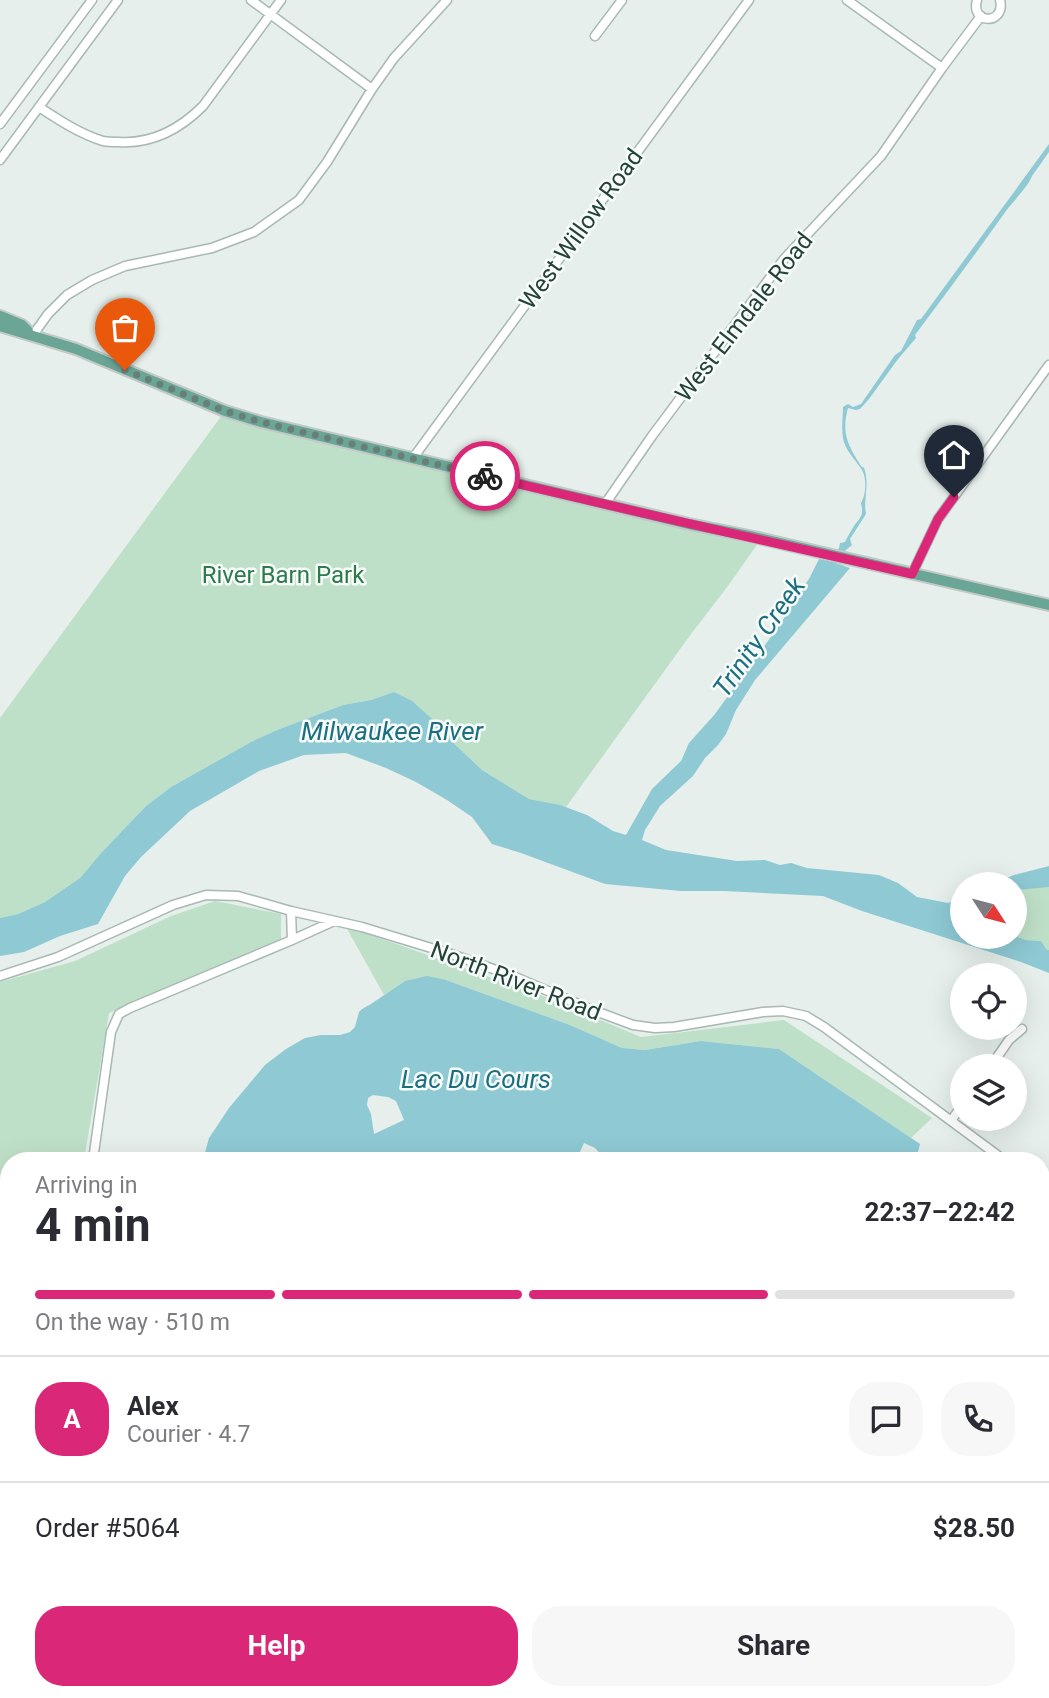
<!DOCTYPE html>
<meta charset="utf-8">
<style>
:root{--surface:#fff;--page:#f7f7f7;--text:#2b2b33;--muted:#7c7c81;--line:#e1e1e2;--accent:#db2777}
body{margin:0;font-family:Roboto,sans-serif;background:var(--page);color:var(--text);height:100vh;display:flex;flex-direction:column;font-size:26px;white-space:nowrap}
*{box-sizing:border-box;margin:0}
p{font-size:23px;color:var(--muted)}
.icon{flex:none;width:38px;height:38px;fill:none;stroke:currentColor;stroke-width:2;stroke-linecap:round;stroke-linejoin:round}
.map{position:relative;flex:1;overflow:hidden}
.side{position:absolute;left:0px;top:1152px;width:1050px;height:548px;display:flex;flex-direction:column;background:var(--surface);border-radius:28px 28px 0 0;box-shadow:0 7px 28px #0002}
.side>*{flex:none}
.needle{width:46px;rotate:126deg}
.controls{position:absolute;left:950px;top:872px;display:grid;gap:14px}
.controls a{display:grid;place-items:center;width:77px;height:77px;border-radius:50%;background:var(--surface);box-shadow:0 7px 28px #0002;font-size:35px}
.pin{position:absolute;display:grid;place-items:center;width:60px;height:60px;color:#fff;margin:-72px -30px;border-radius:50% 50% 50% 0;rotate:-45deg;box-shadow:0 0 7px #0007}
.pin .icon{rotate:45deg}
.courier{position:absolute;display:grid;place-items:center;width:70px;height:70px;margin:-35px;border:5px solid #db2777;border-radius:50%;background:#fff;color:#222;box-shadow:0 2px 9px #0007}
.headline em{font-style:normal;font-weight:700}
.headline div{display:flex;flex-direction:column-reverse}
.headline{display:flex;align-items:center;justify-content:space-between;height:119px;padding:0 35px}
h1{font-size:46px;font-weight:700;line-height:52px}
.bar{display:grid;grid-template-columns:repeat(4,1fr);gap:10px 7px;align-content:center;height:84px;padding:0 35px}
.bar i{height:9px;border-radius:5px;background:var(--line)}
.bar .on{background:var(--accent)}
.bar p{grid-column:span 4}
.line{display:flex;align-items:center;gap:18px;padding:0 35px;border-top:2px solid var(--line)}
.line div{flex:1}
.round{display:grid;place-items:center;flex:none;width:74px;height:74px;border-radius:28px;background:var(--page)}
.cta{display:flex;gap:14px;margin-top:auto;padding:14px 35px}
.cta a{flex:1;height:80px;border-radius:28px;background:var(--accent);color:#fff;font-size:28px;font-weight:700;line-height:80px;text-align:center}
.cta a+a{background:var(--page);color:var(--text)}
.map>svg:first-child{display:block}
.green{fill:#bfe0c8}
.water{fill:#8ec9d4;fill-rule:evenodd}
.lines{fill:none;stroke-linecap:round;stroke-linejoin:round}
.minor-casing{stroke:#a8b8b2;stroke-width:11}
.major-casing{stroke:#c2cac8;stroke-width:14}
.minor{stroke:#fff;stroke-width:8}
.major{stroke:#6aa596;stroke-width:10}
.done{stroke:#687f78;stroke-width:7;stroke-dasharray:0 12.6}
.route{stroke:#db2777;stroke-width:9}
.labels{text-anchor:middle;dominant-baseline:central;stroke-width:5;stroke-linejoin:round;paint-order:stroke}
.street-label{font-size:24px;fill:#24423a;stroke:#f7fbf9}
.park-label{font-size:24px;fill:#2d7a4b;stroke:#f7fbf9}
.water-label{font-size:26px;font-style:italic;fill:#1c6f80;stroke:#f7fbf9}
</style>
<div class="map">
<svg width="1049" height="1698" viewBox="0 0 1049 1698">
<rect width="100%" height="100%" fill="#e6efeb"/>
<path class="green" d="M225 411 761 539 728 586 691 634 566 807 529 799 482 770 444 734 439 725 394 692 371 700 343 705 277 730 251 742 171 787 146 806 102 852 80 878 45 902 18 914 0 918V718Z
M1040 887H1049V950H1047L1041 941 1026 940 1015 936V890Z
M215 901 281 914V939L109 1013 84 1160H9V1253L0 1258V982L75 961 171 916Z
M343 925 543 996 641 1037 784 1020 932 1118 911 1138 779 1049 701 1041 645 1050 622 1048 570 1025 446 980 405 981 384 995 346 927Z
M0 1433 9 1439V1562L0 1575Z
M9 1574V1690L100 1691 94 1698H0V1586Z
M398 1691V1690L540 1691 538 1698H492L462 1691 430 1698H398Z"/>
<path class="water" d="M1049 144V152L1032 176C1028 187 1013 201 1006 211 976 253 946 294 915 335L916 338 898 359 869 399 860 409 856 410 848 408C841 433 848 445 861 466L864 468C870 484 863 499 866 514L850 539 852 545 846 550 836 563 850 568 755 680 736 710 726 734 718 745 705 758 693 776 660 806 645 830 642 840 666 850 737 861 765 860 780 865 791 863 807 868 879 875 898 883 917 897 948 903 962 896V936H1015L1026 940 1041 941 1047 950H1049V973L1021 962 862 911 823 896 725 891H681L605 884 521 853 492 844 472 817 447 800 416 782 386 768 346 753 304 755 259 771 190 811 141 857 125 876 98 924 60 936 24 952 0 956V918L18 914 45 902 80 878 102 852 146 806 171 787 251 742 277 730 343 705 371 700 394 692 412 701 439 725 444 734 482 770 529 799 560 805 587 815 613 831 626 835 652 789 681 761 689 743 715 714 781 623 810 577 819 559 830 561 839 548 840 543 845 542C847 538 849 534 851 531 858 518 865 518 861 503 866 495 867 478 862 470 857 462 850 455 846 447 840 436 843 419 843 407L848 404 853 407 861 404 895 355 901 351 917 320 921 319Z
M1049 866V887L1015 890V884H991L1014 875Z
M427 976 446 980 570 1025 622 1048 645 1050 701 1041 779 1049 920 1144 916 1160H606L595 1148 584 1143 579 1154 580 1160H203L209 1138 229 1108 265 1065 286 1049 305 1038 321 1035H340L350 1032 355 1027 359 1012 362 1009 371 1004 405 981ZM373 1095 388 1097 396 1101 404 1120 374 1134 371 1114 367 1105 368 1098Z"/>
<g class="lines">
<g class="minor-casing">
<path id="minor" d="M251 0 372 89
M847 0 942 68
M977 0C970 25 1006 25 1000 0
M595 36 622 0
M39 107C59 120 80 134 103 141 108 142 114 142 119 142 152 144 180 129 203 106L281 0
M0 124 92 0
M0 160 118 0
M33 335 48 314 67 295 92 280 125 266 212 248 254 232 299 200 327 162 372 89 394 58 447 0
M413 458 749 0
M605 504 652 436 784 259 881 156 942 68 981 16
M912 574 938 519 1049 365
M292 940 334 921
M0 976 58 957 173 905 206 895 238 896 291 911 362 927 451 954 513 976 590 1009 633 1025 655 1028 674 1027 763 1012 783 1011 806 1016 824 1027 1004 1160
M991 1066 1009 1040 1022 1029
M951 1121 962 1105
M93 1160 111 1032 119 1014 130 1008 292 940 291 911
M1041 1188 1049 1193
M0 1266 9 1262
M1041 1285 1049 1290
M1041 1329 1049 1335
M0 1423 9 1430
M1041 1567 1049 1556
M244 1690 254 1698
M1023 1690 1033 1698
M190 1698 207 1690
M278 1698 295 1690
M589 1698 587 1693 589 1690
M647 1698 662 1690
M677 1698V1690
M946 1698 952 1690"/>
</g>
<g class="major-casing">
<path id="major" d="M0 316 22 325 28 331
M0 326 76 349 225 411 261 422 689 524 754 537 1049 605"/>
</g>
<use href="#minor" class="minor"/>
<use href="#major" class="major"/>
</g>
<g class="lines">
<path class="done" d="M125 370 225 411 261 422 485 476"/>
<path class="route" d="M485 476C627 510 769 542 912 574L938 519 954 497"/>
</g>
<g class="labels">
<g class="street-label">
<text transform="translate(581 229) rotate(-54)">West Willow Road</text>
<text transform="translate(744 317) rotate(-52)">West Elmdale Road</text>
<text transform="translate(516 981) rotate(21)">North River Road</text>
</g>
<g class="park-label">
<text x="283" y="575">River Barn Park</text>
</g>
<g class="water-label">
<text transform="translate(759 637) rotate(-55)">Trinity Creek</text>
<text x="392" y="731">Milwaukee River</text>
<text x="476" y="1079">Lac Du Cours</text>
</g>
</g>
</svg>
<div class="controls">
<a><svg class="needle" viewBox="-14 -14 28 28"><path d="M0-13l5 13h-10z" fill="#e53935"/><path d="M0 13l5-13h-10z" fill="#7c7c81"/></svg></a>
<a><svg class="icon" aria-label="locate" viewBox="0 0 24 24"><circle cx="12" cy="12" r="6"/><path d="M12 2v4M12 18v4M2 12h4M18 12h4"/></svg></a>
<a><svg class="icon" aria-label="layers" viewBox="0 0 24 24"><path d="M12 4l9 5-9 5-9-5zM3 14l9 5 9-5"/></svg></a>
</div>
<div class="pin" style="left:125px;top:370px;background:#ea580c"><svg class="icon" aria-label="bag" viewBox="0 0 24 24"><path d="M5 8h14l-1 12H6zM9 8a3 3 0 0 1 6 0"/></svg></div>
<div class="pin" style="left:954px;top:497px;background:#1f2937"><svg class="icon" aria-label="home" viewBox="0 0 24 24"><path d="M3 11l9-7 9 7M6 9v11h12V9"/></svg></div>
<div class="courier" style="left:485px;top:476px"><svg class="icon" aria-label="bike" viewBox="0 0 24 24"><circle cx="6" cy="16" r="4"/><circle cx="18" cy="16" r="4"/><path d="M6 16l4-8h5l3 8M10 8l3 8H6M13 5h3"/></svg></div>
<section class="side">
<div class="headline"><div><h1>4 min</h1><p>Arriving in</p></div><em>22:37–22:42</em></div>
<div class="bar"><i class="on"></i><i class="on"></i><i class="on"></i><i></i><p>On the way · 510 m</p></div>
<div class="line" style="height:126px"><b class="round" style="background:var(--accent);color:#fff">A</b><div><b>Alex</b><p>Courier · 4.7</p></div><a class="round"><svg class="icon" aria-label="chat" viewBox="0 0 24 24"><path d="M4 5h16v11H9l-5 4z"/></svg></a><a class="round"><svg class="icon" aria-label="phone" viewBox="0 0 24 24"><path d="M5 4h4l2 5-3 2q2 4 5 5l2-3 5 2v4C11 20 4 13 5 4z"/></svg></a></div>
<div class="line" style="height:91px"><div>Order #5064</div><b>$28.50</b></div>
<div class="cta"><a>Help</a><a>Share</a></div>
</section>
</div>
